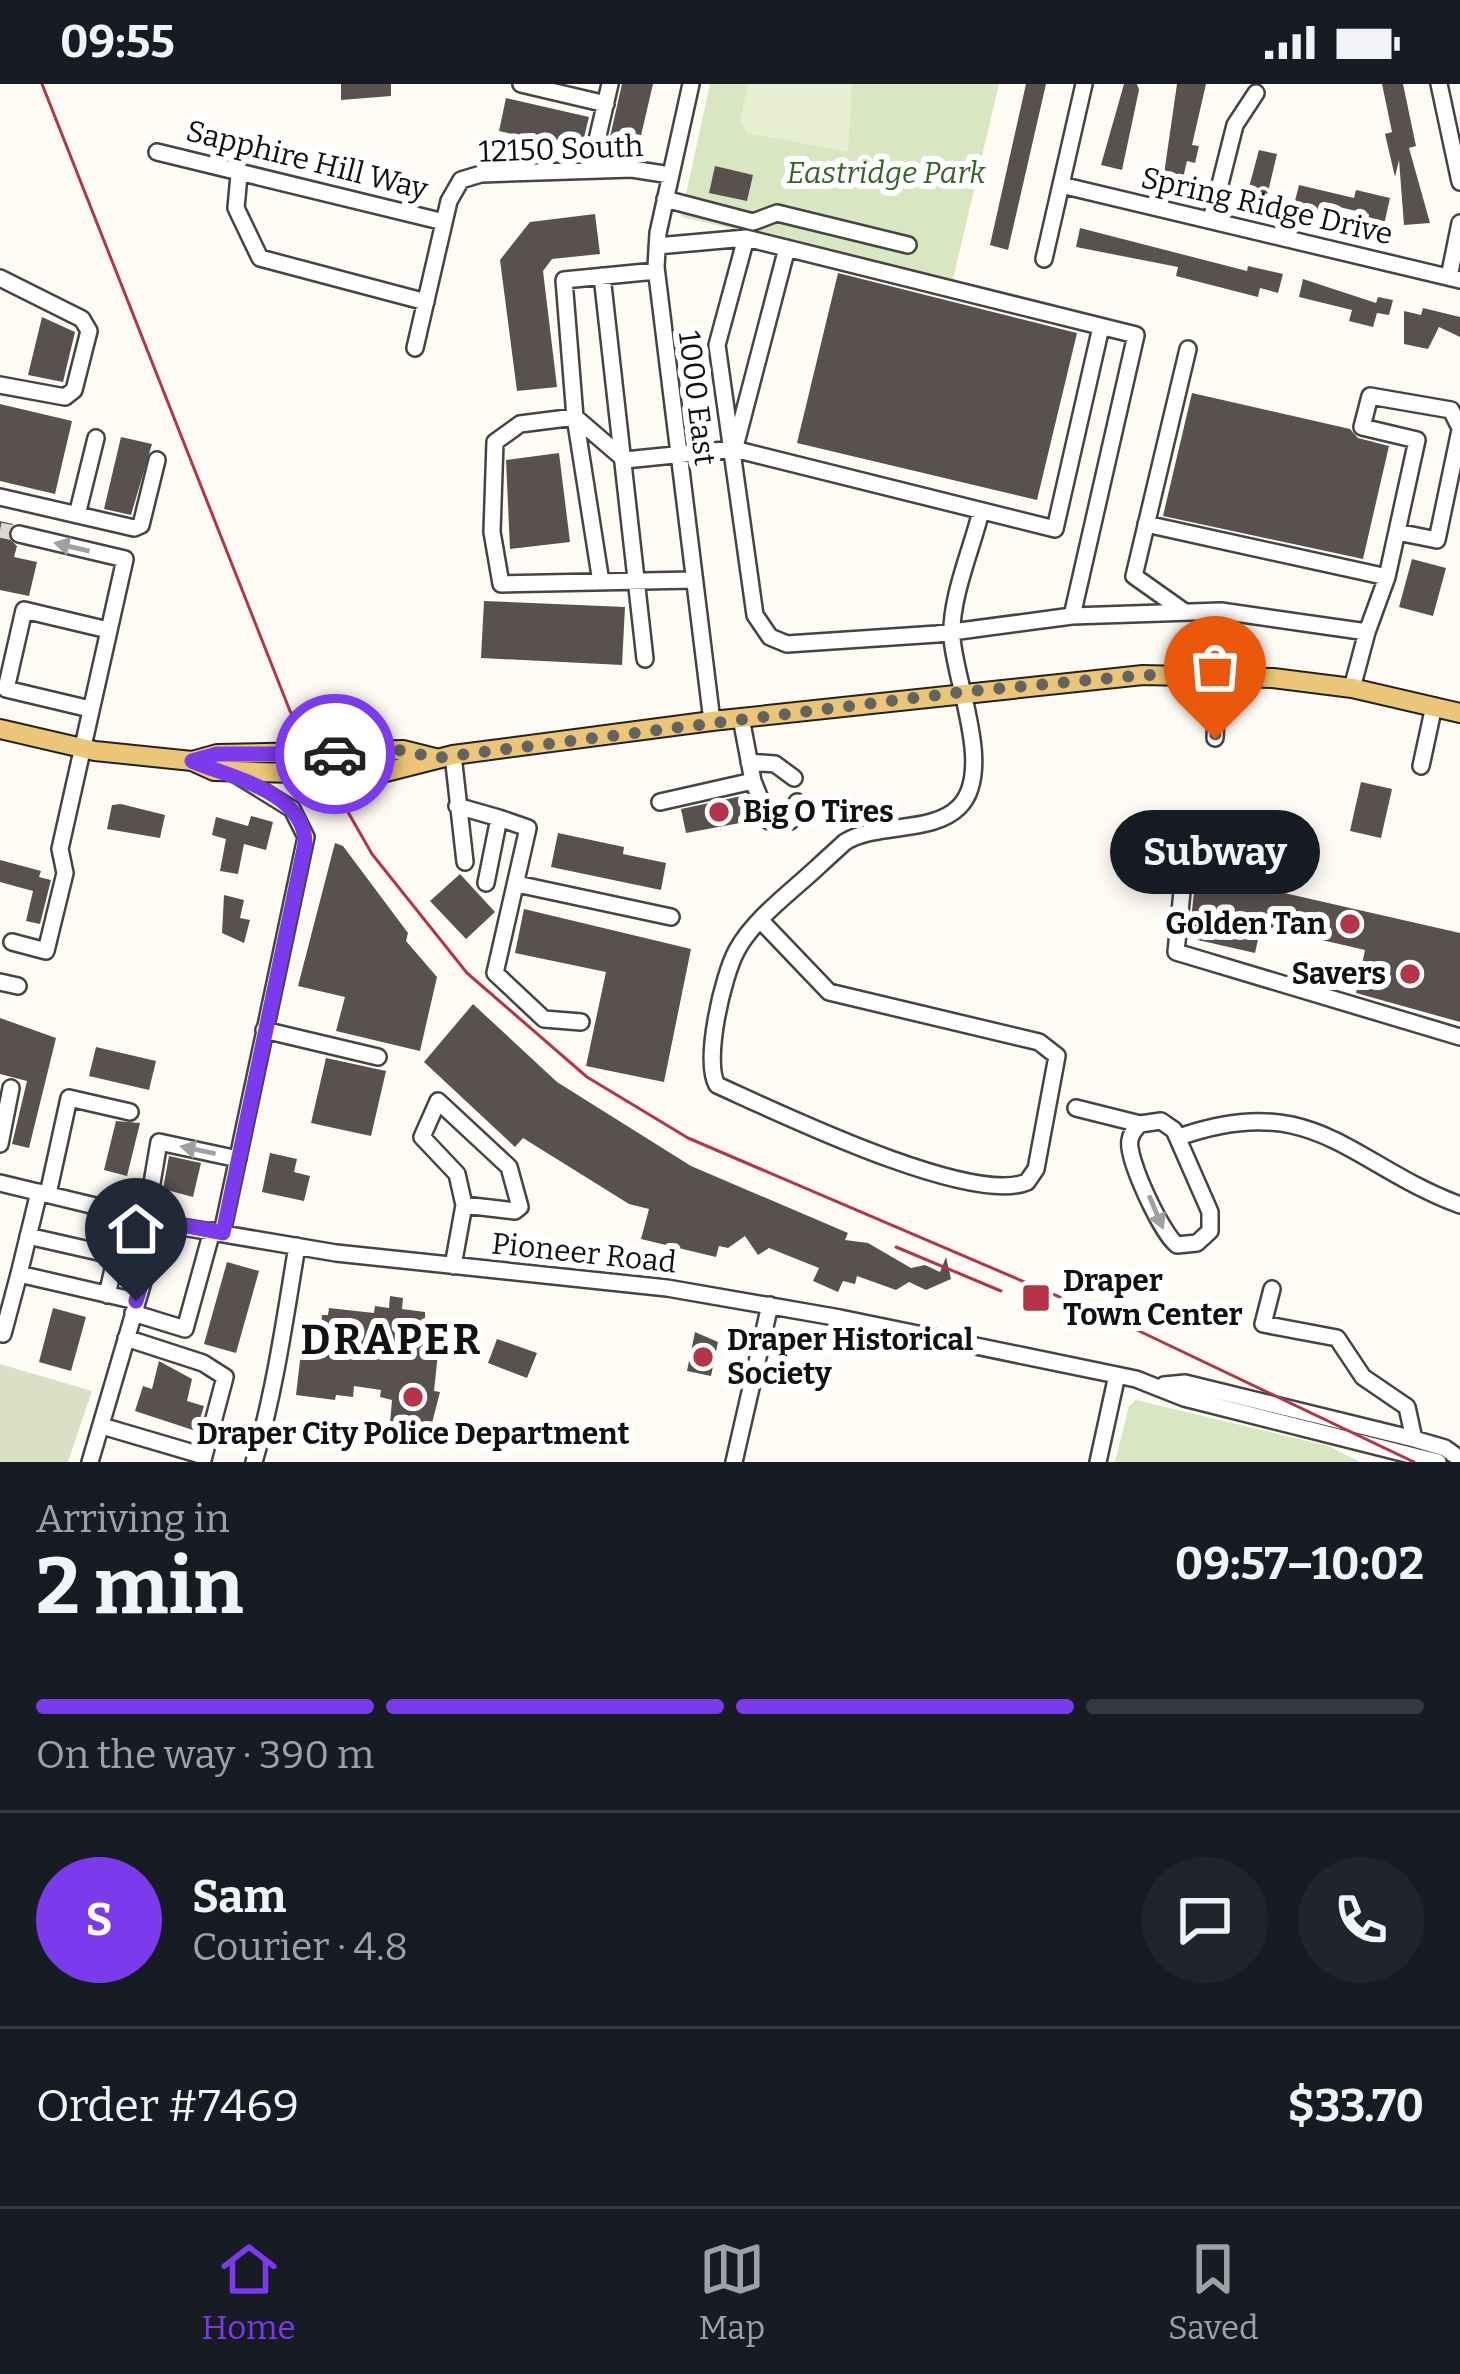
<!DOCTYPE html>
<meta charset="utf-8">
<style>
:root{--surface:#171b24;--page:#20242c;--text:#f1f3f6;--muted:#9ea1a6;--line:#363941;--accent:#7c3aed}
body{margin:0;font-family:Bitter,serif;background:var(--page);color:var(--text);height:100vh;display:flex;flex-direction:column;font-size:45px;white-space:nowrap}
*{box-sizing:border-box;margin:0}
p{font-size:39px;color:var(--muted)}
.icon{flex:none;width:66px;height:66px;fill:none;stroke:currentColor;stroke-width:2;stroke-linecap:round;stroke-linejoin:round}
.map{position:relative;height:1378px;overflow:hidden}
.drawer{display:flex;flex-direction:column;background:var(--surface);flex:1}
.drawer>*{flex:none}
.pin{position:absolute;display:grid;place-items:center;width:102px;height:102px;color:#fff;margin:-123px -51px;border-radius:50% 50% 50% 0;rotate:-45deg;box-shadow:0 0 12px #0007}
.pin .icon{rotate:45deg}
.courier{position:absolute;display:grid;place-items:center;width:120px;height:120px;margin:-60px;border:9px solid #7c3aed;border-radius:50%;background:#fff;color:#222;box-shadow:0 3px 15px #0007}
.bubble{position:absolute;height:84px;border-radius:42px;background:var(--surface);box-shadow:0 6px 18px #0003;font-size:39px;font-weight:700;line-height:84px;text-align:center}
.headline em{font-style:normal;font-weight:700}
.headline div{display:flex;flex-direction:column-reverse}
.headline{display:flex;align-items:center;justify-content:space-between;height:204px;padding:0 36px}
h1{font-size:78px;font-weight:700;line-height:90px}
.bar{display:grid;grid-template-columns:repeat(4,1fr);gap:18px 12px;align-content:center;height:144px;padding:0 36px}
.bar i{height:15px;border-radius:9px;background:var(--line)}
.bar .selected{background:var(--accent)}
.bar p{grid-column:span 4}
.line{display:flex;align-items:center;gap:30px;padding:0 36px;border-top:3px solid var(--line)}
.line div{flex:1}
.round{display:grid;place-items:center;flex:none;width:126px;height:126px;border-radius:63px;background:var(--page)}
.status{display:flex;justify-content:space-between;align-items:center;height:84px;padding:0 60px;background:var(--surface);direction:ltr}
.status svg{height:33px;fill:currentColor}
.menu{display:flex;justify-content:space-around;align-items:center;height:168px;border-top:3px solid var(--line);background:var(--surface);font-size:33px;color:var(--muted)}
.menu a{display:grid;justify-items:center;gap:6px}
.menu .selected{color:var(--accent)}
.map>svg:first-child{display:block}
.green{fill:#d8e6c1}
.cemetery{fill:#dae0c6}
.pitch{fill:#e7eed2}
.building{fill:#58514e}
.lines{fill:none;stroke-linecap:round;stroke-linejoin:round}
.minor-tunnel{stroke:#dad8d3;stroke-width:15;stroke-dasharray:15 8;stroke-linecap:butt}
.minor-casing{stroke:#444;stroke-width:20}
.major-casing{stroke:#222;stroke-width:22}
.minor{stroke:#fff;stroke-width:15}
.major{stroke:#ebc578;stroke-width:18}
.tram{stroke:#b43547;stroke-width:3}
.oneway{fill:#a0a0a0}
.done{stroke:#646361;stroke-width:12;stroke-dasharray:0 21.6}
.route{stroke:#7c3aed;stroke-width:15}
.poi-dot{fill:#b43547;stroke:#fff;stroke-width:4.5}
.labels{text-anchor:middle;dominant-baseline:central;stroke-width:12;stroke-linejoin:round;paint-order:stroke}
.street-label{font-size:30px;fill:#111;stroke:#fff}
.park-label{font-size:30px;font-style:italic;fill:#386326;stroke:#fff}
.poi-label{font-size:30px;font-weight:bold;fill:#111;stroke:#fff;text-anchor:start}
.district-label{font-size:42px;font-weight:bold;letter-spacing:3px;fill:#111;stroke:#fff}
</style>
<div class="status"><b>09:55</b><svg viewBox="0 0 49 12"><path d="M0 12V9h3v3zM5 12V6h3v6zM10 12V3h3v9zM15 12V0h3v12zM26 1h20v11H26zM47 4h2v5h-2z"/></svg></div>
<div class="map">
<svg width="1460" height="1378" viewBox="0 0 1460 1378">
<rect width="100%" height="100%" fill="#fefbf5"/>
<path class="green" d="M710 0H999L953 195 681 133Z
M1136 1316 1328 1362 1360 1378H1115L1129 1322Z"/>
<path class="cemetery" d="M0 1280 92 1307 68 1378H0Z"/>
<path class="pitch" d="M748 0H852L848 68 747 49 740 38Z"/>
<path class="building" d="M341 0H391V12L341 16Z
M622 0H653L639 60 610 53Z
M1026 0H1046L1008 166 990 161Z
M1124 0H1137L1139 6 1122 86 1101 81Z
M1177 0H1206L1192 61 1199 62 1195 79 1187 77 1183 94 1164 90Z
M1382 0H1403L1416 62 1409 64 1430 139 1404 141 1399 76 1395 93 1385 50 1392 48Z
M506 14 589 33 581 66 499 47Z
M1259 66 1277 70 1267 112 1248 107Z
M715 82 753 91 747 117 709 109Z
M1299 101 1354 114 1356 106 1390 114 1384 141 1368 138 1369 130 1335 122 1333 130 1294 121Z
M595 130 600 170 552 175 543 187 557 303 517 307 500 176 530 138Z
M1080 144 1247 187 1248 182 1283 190 1278 209 1260 204 1258 213 1176 192 1178 183 1076 163Z
M838 189 1077 249 1037 416 797 359Z
M1303 195 1376 219 1378 213 1393 216 1389 231 1377 229 1373 243 1349 237 1352 226 1299 213Z
M1423 224 1460 233V253L1439 243 1428 265 1404 260V227L1421 231Z
M42 233 75 248 63 298 28 291Z
M1192 309 1350 345 1358 354 1389 362 1363 475 1163 432Z
M0 320 72 337 55 410 0 397Z
M121 353 152 360 131 431 104 425Z
M559 369 570 458 510 465 506 376Z
M0 437 13 440 7 452 17 462 14 473 37 478 29 512 0 506Z
M1412 475 1446 484 1433 532 1399 523Z
M484 517 625 523 622 581 481 574Z
M1361 698 1392 705 1381 754 1350 747Z
M746 711 756 736 686 749 681 725Z
M121 720 165 731 160 754 107 745 112 721Z
M251 732 273 738 266 766 244 760 238 790 220 787 226 755 212 751 216 733 248 742Z
M558 749 624 763 623 770 666 779 661 806 551 783Z
M335 759 343 762 408 849 406 857 437 893 420 967 336 947 345 913 298 902Z
M0 776 41 787 39 793 51 796 40 840 26 837 33 807 0 798Z
M1197 781 1212 784 1210 792 1460 849V938L1356 909 1365 866 1261 842 1255 869 1189 854Z
M460 790 495 828 466 855 430 817Z
M224 811 244 816 240 834 250 836 244 859 222 849Z
M524 825 691 865 664 998 586 982 606 888 515 869Z
M473 920 557 998 691 1082 848 1149 845 1156 868 1159 911 1184 925 1181 940 1188 946 1173 951 1195 926 1206 909 1198 896 1206 857 1192 855 1200 843 1197 838 1208 813 1197 819 1184 769 1164 758 1171 745 1152 728 1164 719 1162 716 1173 641 1155 649 1125 629 1120 523 1054 515 1063 424 978Z
M0 934 56 954 29 1064 12 1060 27 997 0 990Z
M96 963 156 977 149 1006 89 992Z
M326 974 386 987 371 1052 311 1039Z
M116 1037 140 1039 127 1092 104 1086Z
M270 1069 297 1075 294 1088 310 1092 304 1117 262 1108Z
M169 1072 201 1079 193 1113 163 1105Z
M227 1178 259 1187 236 1269 204 1260Z
M390 1212 403 1214 402 1225 425 1228V1248L440 1250 434 1307 440 1308 431 1343 390 1339 392 1316 380 1313 381 1306 354 1302 353 1313 336 1311 335 1316 296 1311 301 1268 318 1270 322 1231H328L329 1224 374 1229 375 1222 389 1224Z
M53 1224 86 1233 71 1287 39 1278Z
M695 1248 718 1258 711 1292 687 1287Z
M497 1255 537 1269 527 1294 488 1279Z
M159 1277 192 1295 187 1317 204 1322 196 1347 135 1327 143 1302 152 1305Z"/>
<g class="lines">
<path class="minor-tunnel" d="M0 446 19 450"/>
<g class="minor-casing">
<path id="minor" d="M521 0 606 20
M691 0 658 149 656 183 712 637
M1439 0 1460 98
M157 68 444 138
M590 86 610 0
M239 91 236 124 260 174 426 218
M1061 101 1460 196
M665 115 753 138 777 129 908 161
M1211 136 1235 41 1256 9
M657 162 746 154 1136 251 1072 532 937 550 787 560 770 553 755 531 717 261 746 154
M1044 175 1084 0
M602 192 645 575
M1449 193 1460 139
M0 194 82 235 89 247 74 306 65 313 0 301
M415 264 449 117 461 96 481 90 632 85 670 91
M736 359 787 164
M0 413 134 444 141 441 157 376
M77 431 96 354
M1146 440 1387 493 1417 356 1362 343 1370 312 1451 326 1460 344
M1397 448 1437 456 1460 346
M693 496 501 500 492 448 495 358 520 340 575 333 625 376 734 365 1055 445 1101 243
M601 498 575 333 564 196 656 187
M1182 526 1134 492 1188 265
M1221 527 1367 548 1352 604
M1072 532 1221 527 1215 654
M1367 548 1387 493
M90 625 6 605 24 526 108 546
M453 671 465 778
M749 678 775 680 794 694
M1421 682 1434 622
M753 697 769 737H790L797 718
M660 718 753 697 741 634
M457 722 499 734
M1187 757 1176 868 1460 953
M486 799 499 734 528 744 495 889 544 935 581 938
M517 800 671 833
M762 838 829 908 1039 958 1057 972 1036 1085 1027 1098C970 1122 775 1027 717 1001 703 977 723 891 737 866 755 833 795 805 822 779L845 758C878 738 932 750 959 723 995 687 954 596 952 553 950 514 972 465 981 427
M12 858 46 867 65 789 60 765 125 475 19 450
M0 898 18 902
M264 946 378 973
M1076 1024 1140 1040 1161 1037 1174 1046 1210 1128V1147L1197 1159 1177 1161C1162 1150 1126 1074 1130 1056 1131 1049 1135 1045 1140 1040
M1179 1053C1314 1005 1350 1080 1460 1121
M0 1060 11 1004
M0 1099 182 1143 336 1169 667 1204 840 1234 1136 1295 1184 1314 1438 1378
M39 1108 19 1190 136 1217
M48 1110 69 1014 130 1028
M146 1134 159 1058 238 1075
M222 1149 306 753 292 725 232 688
M28 1152 116 1172 107 1211
M453 1182 464 1121 515 1127 520 1123 509 1083 438 1017 422 1053 457 1090 464 1121
M1272 1205 1263 1240 1337 1254 1363 1293 1407 1323 1414 1355
M133 1229 185 1245 212 1147
M3 1250 19 1190
M126 1254 203 1279 225 1293 204 1372
M1164 1301 1185 1299 1414 1355 1445 1364 1460 1375
M102 1342 204 1372 203 1376
M90 1378 161 1137
M254 1378C275 1307 285 1234 297 1162
M734 1378 770 1221
M1098 1378 1117 1291"/>
</g>
<g class="major-casing">
<path id="major" d="M0 645 95 667 192 677 214 687 374 691 453 671 712 637 1143 591 1273 594 1352 604 1460 629
M192 677 217 670 403 666 435 674"/>
</g>
<use href="#minor" class="minor"/>
<use href="#major" class="major"/>
<path class="tram" d="M42 0 290 627 372 770 467 889 587 993 688 1054 1137 1246 1414 1378
M896 1163 1001 1207"/>
</g>
<defs><path id="oneway-solid" d="M-6-.8H1V-3.2L6.5 0L1 3.2V.8H-6Z" transform="scale(3)"/></defs>
<g class="oneway">
<use href="#oneway-solid" transform="translate(72 463) rotate(-167)"/>
<use href="#oneway-solid" transform="translate(198 1066) rotate(-168)"/>
<use href="#oneway-solid" transform="translate(1156 1128) rotate(67)"/>
</g>
<g class="lines">
<path class="done" d="M335 670 403 666 435 674 962 608 1143 591H1220L1215 655"/>
<path class="route" d="M136 1217 161 1137 223 1149 305 760C306 708 229 693 192 677L217 670H335"/>
</g>
<g class="poi-dot">
<circle cx="719" cy="728" r="12"/>
<circle cx="1350" cy="840" r="12"/>
<circle cx="1410" cy="890" r="12"/>
<rect x="1021" y="1199" width="30" height="30" rx="6"/>
<circle cx="703" cy="1273" r="12"/>
<circle cx="413" cy="1313" r="12"/>
</g>
<g class="labels">
<g class="street-label">
<text transform="translate(561 65) rotate(-2)">12150 South</text>
<text transform="translate(307 76) rotate(14)">Sapphire Hill Way</text>
<text transform="translate(1267 122) rotate(13)">Spring Ridge Drive</text>
<text transform="translate(697 314) rotate(83)">1000 East</text>
<text transform="translate(584 1169) rotate(6)">Pioneer Road</text>
</g>
<g class="park-label">
<text x="886" y="89">Eastridge Park</text>
</g>
<g class="poi-label">
<text x="743" y="728">Big O Tires</text>
<text x="1326" y="840" text-anchor="end">Golden Tan</text>
<text x="1386" y="890" text-anchor="end">Savers</text>
<text x="1063" y="1197">Draper<tspan x="1063" dy="34">Town Center</tspan></text>
<text x="727" y="1256">Draper Historical<tspan x="727" dy="34">Society</tspan></text>
<text x="413" y="1350" text-anchor="middle">Draper City Police Department</text>
</g>
<g class="district-label">
<text x="392" y="1256">DRAPER</text>
</g>
</g>
</svg>
<div class="pin" style="left:1215px;top:655px;background:#ea580c"><svg class="icon" aria-label="bag" viewBox="0 0 24 24"><path d="M5 8h14l-1 12H6zM9 8a3 3 0 0 1 6 0"/></svg></div>
<div class="pin" style="left:136px;top:1217px;background:#1f2937"><svg class="icon" aria-label="home" viewBox="0 0 24 24"><path d="M3 11l9-7 9 7M6 9v11h12V9"/></svg></div>
<div class="courier" style="left:335px;top:670px"><svg class="icon" aria-label="car" viewBox="0 0 24 24"><path d="M5 17H2v-5l4-1 3-4h7l3 4 3 1v5h-3M9 17h6M6 11h13"/><circle cx="7" cy="17" r="2"/><circle cx="17" cy="17" r="2"/></svg></div>
<div class="bubble" style="left:1110px;top:726px;width:210px">Subway</div>
</div>
<section class="drawer">
<div class="headline"><div><h1>2 min</h1><p>Arriving in</p></div><em>09:57–10:02</em></div>
<div class="bar"><i class="selected"></i><i class="selected"></i><i class="selected"></i><i></i><p>On the way · 390 m</p></div>
<div class="line" style="height:216px"><b class="round" style="background:var(--accent);color:#fff">S</b><div><b>Sam</b><p>Courier · 4.8</p></div><a class="round"><svg class="icon" aria-label="chat" viewBox="0 0 24 24"><path d="M4 5h16v11H9l-5 4z"/></svg></a><a class="round"><svg class="icon" aria-label="phone" viewBox="0 0 24 24"><path d="M5 4h4l2 5-3 2q2 4 5 5l2-3 5 2v4C11 20 4 13 5 4z"/></svg></a></div>
<div class="line" style="height:156px"><div>Order #7469</div><b>$33.70</b></div>
</section>
<nav class="menu">
<a class="selected"><svg class="icon" aria-label="home" viewBox="0 0 24 24"><path d="M3 11l9-7 9 7M6 9v11h12V9"/></svg>Home</a>
<a><svg class="icon" aria-label="map" viewBox="0 0 24 24"><path d="M3 6l6-2 6 2 6-2v14l-6 2-6-2-6 2zM9 4v14M15 6v14"/></svg>Map</a>
<a><svg class="icon" aria-label="saved" viewBox="0 0 24 24"><path d="M7 4h10v16l-5-4-5 4z"/></svg>Saved</a>
</nav>
